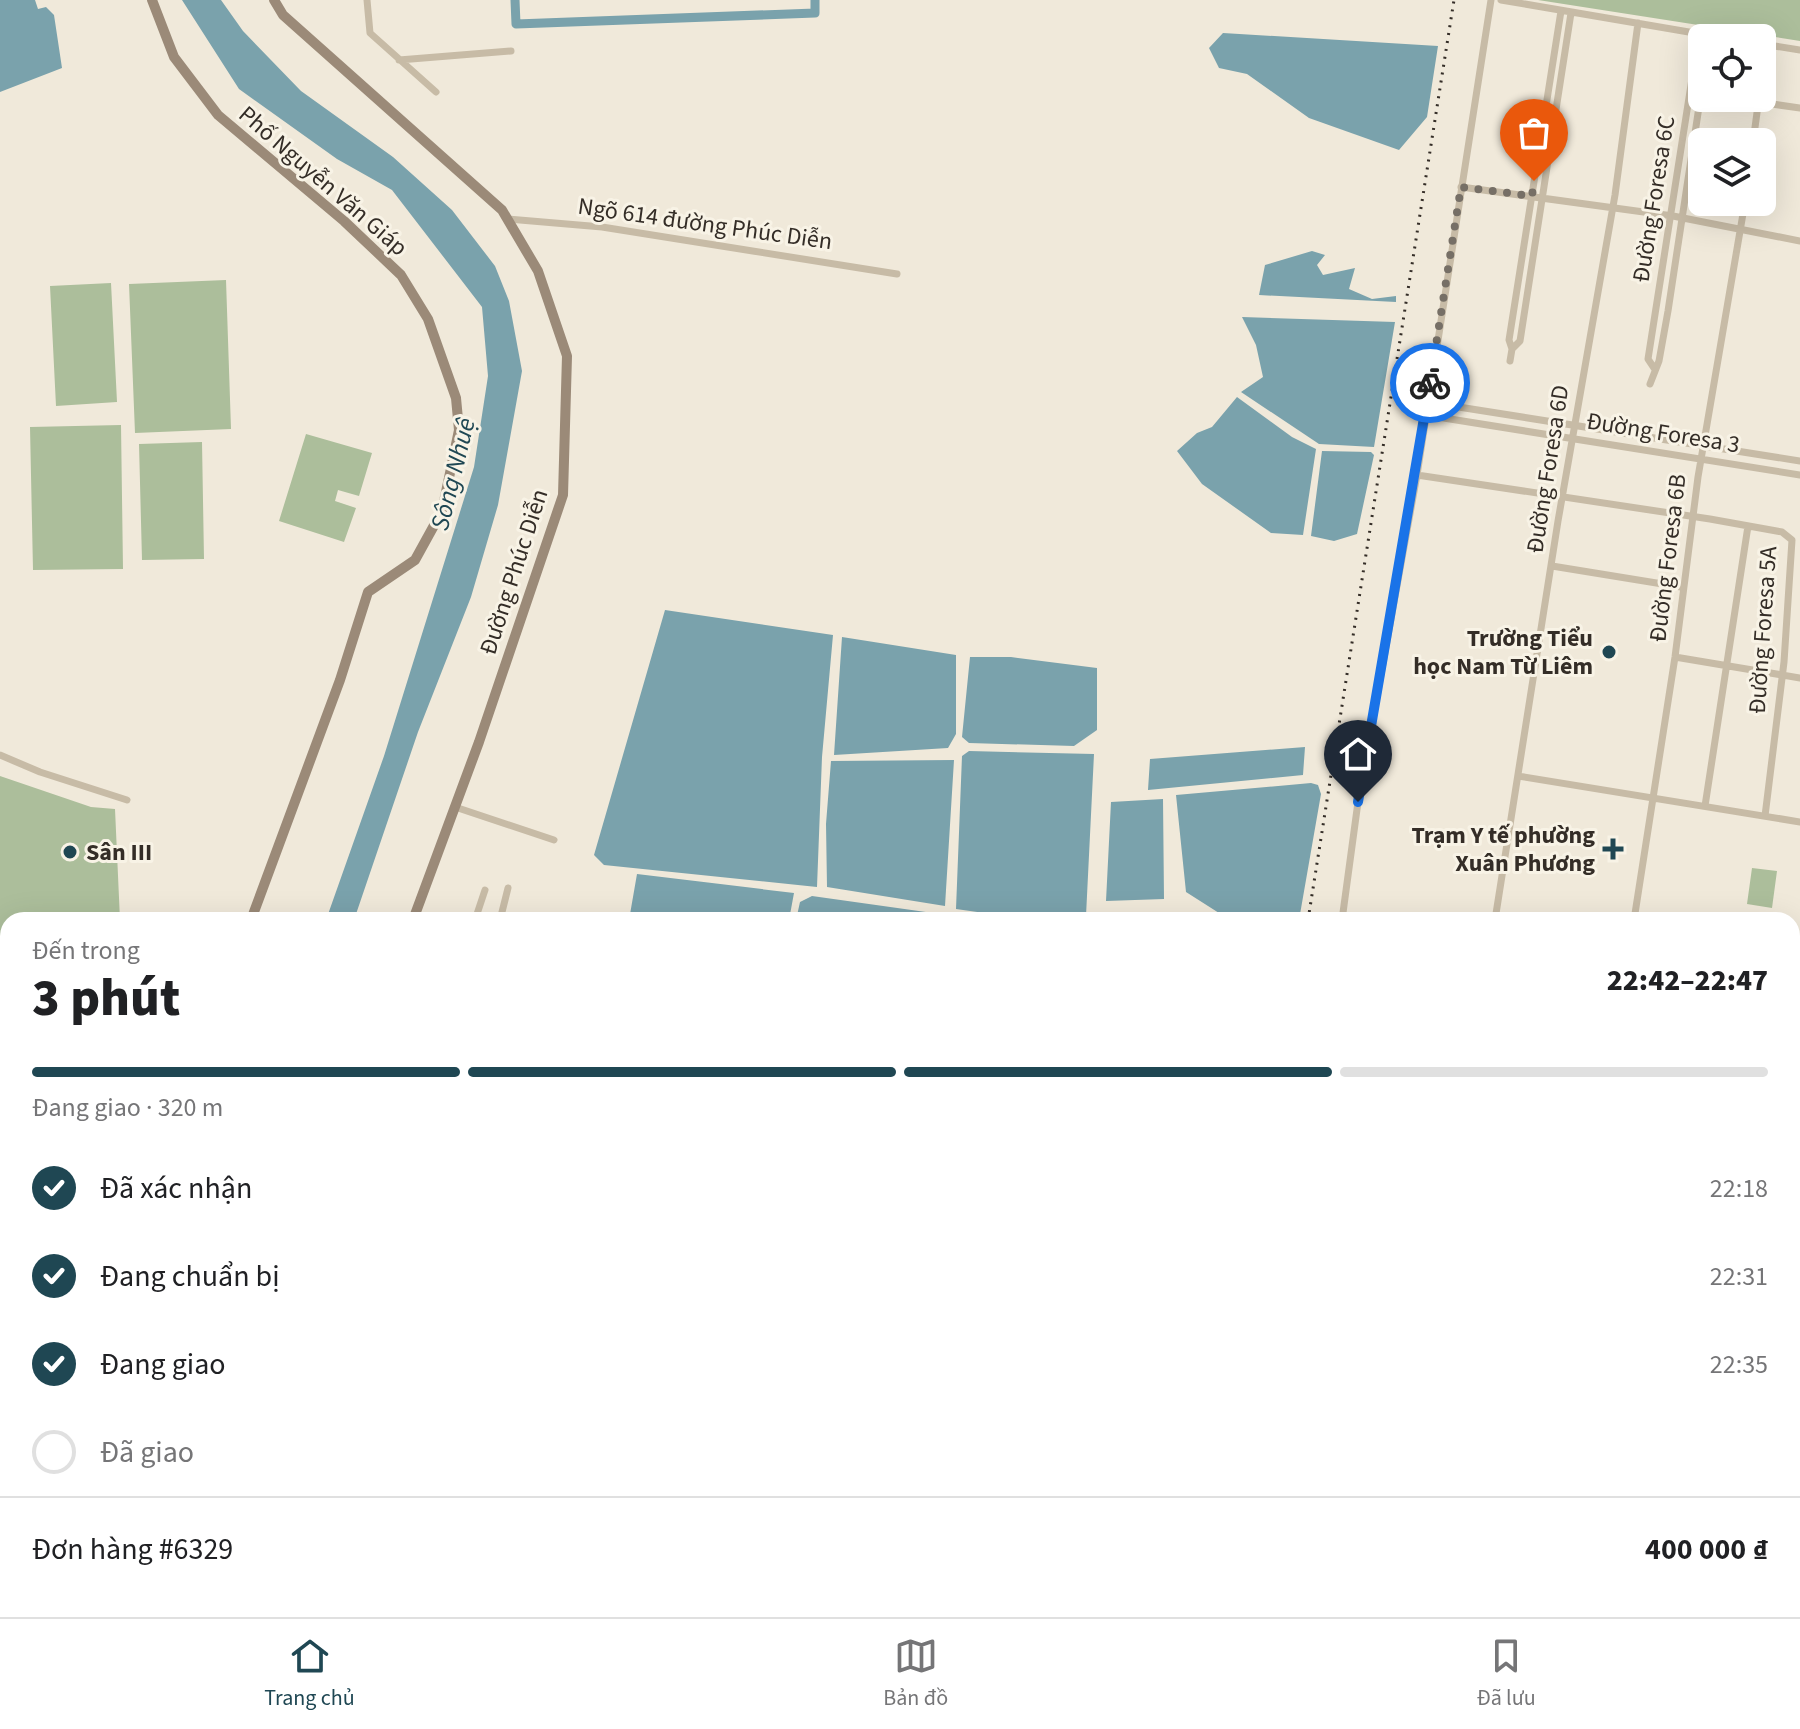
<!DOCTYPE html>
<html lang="vi">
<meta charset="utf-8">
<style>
:root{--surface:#fff;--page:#f2f2f2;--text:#202124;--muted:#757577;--line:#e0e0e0;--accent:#1f4753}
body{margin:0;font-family:"Source Sans 3",sans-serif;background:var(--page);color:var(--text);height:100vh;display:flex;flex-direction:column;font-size:30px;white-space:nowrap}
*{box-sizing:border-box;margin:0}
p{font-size:26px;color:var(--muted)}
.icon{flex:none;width:44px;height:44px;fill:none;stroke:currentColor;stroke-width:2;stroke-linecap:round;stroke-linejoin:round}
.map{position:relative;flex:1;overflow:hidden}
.drawer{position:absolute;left:0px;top:912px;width:1800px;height:706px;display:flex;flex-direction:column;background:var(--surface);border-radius:24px 24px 0 0;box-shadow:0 8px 32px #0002}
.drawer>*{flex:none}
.buttons{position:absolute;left:1688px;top:24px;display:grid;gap:16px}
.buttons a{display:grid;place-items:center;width:88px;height:88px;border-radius:12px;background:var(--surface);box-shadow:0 8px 32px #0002;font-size:40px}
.pin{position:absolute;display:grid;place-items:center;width:68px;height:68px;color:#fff;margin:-82px -34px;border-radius:50% 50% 50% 0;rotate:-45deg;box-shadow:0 0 8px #0007}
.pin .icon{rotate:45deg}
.courier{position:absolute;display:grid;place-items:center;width:80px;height:80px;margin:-40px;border:6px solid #1a73e8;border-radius:50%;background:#fff;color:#222;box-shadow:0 2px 10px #0007}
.overview em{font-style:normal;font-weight:800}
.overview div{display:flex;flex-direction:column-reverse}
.overview{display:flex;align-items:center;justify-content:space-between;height:136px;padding:0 32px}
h1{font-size:52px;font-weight:800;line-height:60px}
.bar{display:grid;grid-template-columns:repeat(4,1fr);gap:12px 8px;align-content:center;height:96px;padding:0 32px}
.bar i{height:10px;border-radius:6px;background:var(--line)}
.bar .current{background:var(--accent)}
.bar p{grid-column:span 4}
.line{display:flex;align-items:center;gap:20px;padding:0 32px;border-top:2px solid var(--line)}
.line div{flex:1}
ol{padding:0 32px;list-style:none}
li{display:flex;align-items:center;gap:24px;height:88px}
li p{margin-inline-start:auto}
li .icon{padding:8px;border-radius:50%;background:var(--accent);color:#fff;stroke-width:4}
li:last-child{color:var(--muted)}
li i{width:44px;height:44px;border:4px solid var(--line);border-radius:50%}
.dock{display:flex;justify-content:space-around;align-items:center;height:112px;border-top:2px solid var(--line);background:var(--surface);font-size:22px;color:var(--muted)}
.dock a{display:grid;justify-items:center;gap:4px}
.dock .current{color:var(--accent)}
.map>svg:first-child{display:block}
.green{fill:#acbe9b}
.water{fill:#7aa2ac}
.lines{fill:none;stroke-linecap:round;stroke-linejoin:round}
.canal{stroke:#7aa2ac;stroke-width:9}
.street{stroke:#c7bba6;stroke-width:7}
.secondary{stroke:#9b8a78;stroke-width:10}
.rail{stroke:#342d27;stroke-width:3;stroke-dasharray:2 6;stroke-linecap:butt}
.done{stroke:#766f66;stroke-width:8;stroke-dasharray:0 14.4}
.route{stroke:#1a73e8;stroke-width:10}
.poi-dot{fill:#1f4753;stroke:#f8f3e6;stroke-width:3}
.labels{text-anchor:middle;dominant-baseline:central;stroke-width:6;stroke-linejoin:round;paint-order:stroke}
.street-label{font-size:24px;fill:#342d27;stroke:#f8f3e6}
.poi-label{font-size:24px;font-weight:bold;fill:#342d27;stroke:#f8f3e6;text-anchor:end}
.water-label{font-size:26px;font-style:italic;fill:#1f4753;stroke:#f8f3e6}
</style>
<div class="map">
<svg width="1800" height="1617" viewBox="0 0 1800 1617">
<rect width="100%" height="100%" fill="#f0e9da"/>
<path class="green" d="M1538 0H1800V41Z
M226 280 231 429 135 433 129 284Z
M111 283 117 402 56 406 50 286Z
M121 425 123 569 33 570 30 427Z
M306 434 372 453 359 496 338 490 335 501 356 508 344 542 279 521Z
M202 442 204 559 142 560 139 444Z
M0 776 91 807 115 809 120 920H8V972H0Z
M1752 868 1777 871 1772 908 1747 904Z
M973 1610H1116L1119 1617H973Z"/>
<path class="water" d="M0 0H35L38 9 46 7 54 15 62 68 0 92Z
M182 0H221L243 31 301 91 393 157 452 210 495 266 509 301 522 371 498 505 471 597 418 732 354 920H326L384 756 474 467 488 376 482 307 392 190 337 159 239 89Z
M1223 33 1438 46 1427 117 1399 150 1309 118 1247 74 1219 68 1209 48Z
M1312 251 1325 255 1317 265 1323 275 1355 268 1349 289 1372 299 1396 296V302L1259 295 1265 265Z
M1242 317 1395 322 1374 447 1319 444 1241 392 1263 377 1256 345Z
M1237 397 1292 437 1316 449 1303 535 1271 533 1202 484 1177 451 1197 433 1212 427Z
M1322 451 1371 452 1374 455 1357 534 1334 541 1311 536Z
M665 610 833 635 822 757 817 887 604 865 594 855Z
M842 637 956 655V734L948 748 834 755Z
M970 657H1011L1097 668V730L1074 746 969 743 962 737Z
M1305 747 1303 775 1148 790 1150 759Z
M969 751 1094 754 1086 916 1082 920H1035L956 909 962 756Z
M954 760 945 906 827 887 826 824 831 761Z
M1311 783 1318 785 1321 794 1299 920H1230L1186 892 1176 795Z
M1163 799 1164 899 1106 901 1111 802Z
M637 874 794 893 789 920H629Z
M812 896 940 914V920H796L800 902Z"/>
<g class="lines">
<path class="canal" d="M515 0 516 24 815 13V0"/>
<path class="street" d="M367 0 370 33 436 92
M1501 0 1724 38
M1762 44 1800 50
M399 60 511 51
M1762 76 1767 45
M1758 102 1800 108
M1753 142 1759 98
M1461 187 1673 216 1800 241
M507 219 602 227 897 274
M1512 349 1509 340 1561 11
M1510 361 1512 349 1520 341 1571 13
M1654 368 1648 359 1699 34
M1650 384 1659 361 1668 311 1702 87
M1427 402 1800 461
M1425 415 1800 475
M1417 475 1710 519 1782 532 1792 540 1784 662 1765 816
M1552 566 1681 587
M1675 657 1800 678
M0 755 40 772 127 800
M1518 776 1800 822
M1705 806 1748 526
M455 807 554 840
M475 920 485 890
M500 920 508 888
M1342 920 1358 802 1417 475 1491 0
M1495 920 1558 521 1615 195 1638 23
M1634 920 1675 657 1698 477 1745 202
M1792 1199 1800 1211
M1792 1273 1800 1284
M0 1566 8 1567
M96 1610V1617"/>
<path class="secondary" d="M152 0 174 57 218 115 344 221 401 275 428 319 456 398 459 430 442 511 415 560 368 592 340 680 251 920
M274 0 283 15 502 210 538 271 567 356 563 495 479 742 413 920
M1792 1298 1800 1294
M0 1329H8
M0 1352H8
M1792 1582H1800
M1792 1608H1800
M275 1610 277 1617
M429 1610 432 1617
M1268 1617 1276 1610"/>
<path class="rail" d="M1308 920 1454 0
M1221 1617V1610"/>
</g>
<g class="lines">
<path class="done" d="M1430 383 1461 187 1532 196 1534 181"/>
<path class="route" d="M1358 802 1430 383"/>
</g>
<g class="poi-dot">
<circle cx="1609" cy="652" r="8"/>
<path d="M1609 837h8v8h8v8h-8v8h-8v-8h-8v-8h8z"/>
<circle cx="70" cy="852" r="8"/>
</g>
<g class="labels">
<g class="street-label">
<text transform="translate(323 181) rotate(41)">Phố Nguyễn Văn Giáp</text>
<text transform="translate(1654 199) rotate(-81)">Đường Foresa 6C</text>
<text transform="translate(705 224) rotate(8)">Ngõ 614 đường Phúc Diễn</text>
<text transform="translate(1663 433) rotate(9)">Đường Foresa 3</text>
<text transform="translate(1548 469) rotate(-81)">Đường Foresa 6D</text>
<text transform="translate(1668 558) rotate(-83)">Đường Foresa 6B</text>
<text transform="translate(514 572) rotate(-72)">Đường Phúc Diễn</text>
<text transform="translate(1763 630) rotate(-86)">Đường Foresa 5A</text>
</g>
<g class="poi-label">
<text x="1593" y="638">Trường Tiểu<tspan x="1593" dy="28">học Nam Từ Liêm</tspan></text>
<text x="1595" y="835">Trạm Y tế phường<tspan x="1595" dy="28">Xuân Phương</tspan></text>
<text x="86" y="852" text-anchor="start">Sân III</text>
</g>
<g class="water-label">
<text transform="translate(453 474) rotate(-76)">Sông Nhuệ</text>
</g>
</g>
</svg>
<div class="buttons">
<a><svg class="icon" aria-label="locate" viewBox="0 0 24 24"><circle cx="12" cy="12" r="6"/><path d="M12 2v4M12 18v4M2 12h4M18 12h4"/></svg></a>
<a><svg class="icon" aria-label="layers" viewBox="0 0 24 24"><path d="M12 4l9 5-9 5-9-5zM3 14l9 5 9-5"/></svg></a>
</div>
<div class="pin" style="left:1534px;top:181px;background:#ea580c"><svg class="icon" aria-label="bag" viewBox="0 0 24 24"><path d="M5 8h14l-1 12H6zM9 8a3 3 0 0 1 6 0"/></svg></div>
<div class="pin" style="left:1358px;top:802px;background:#1f2937"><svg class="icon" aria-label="home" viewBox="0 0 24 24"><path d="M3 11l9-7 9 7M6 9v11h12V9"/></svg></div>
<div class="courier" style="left:1430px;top:383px"><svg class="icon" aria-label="bike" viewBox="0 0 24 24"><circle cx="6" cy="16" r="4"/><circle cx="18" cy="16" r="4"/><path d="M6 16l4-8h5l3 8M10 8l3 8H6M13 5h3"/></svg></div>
<section class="drawer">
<div class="overview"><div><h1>3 phút</h1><p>Đến trong</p></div><em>22:42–22:47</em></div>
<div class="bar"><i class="current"></i><i class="current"></i><i class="current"></i><i></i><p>Đang giao · 320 m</p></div>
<ol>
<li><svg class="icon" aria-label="check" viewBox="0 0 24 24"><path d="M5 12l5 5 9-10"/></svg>Đã xác nhận<p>22:18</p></li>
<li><svg class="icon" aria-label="check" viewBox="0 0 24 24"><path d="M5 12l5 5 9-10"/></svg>Đang chuẩn bị<p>22:31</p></li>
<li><svg class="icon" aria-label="check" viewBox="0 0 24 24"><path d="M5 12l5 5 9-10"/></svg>Đang giao<p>22:35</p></li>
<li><i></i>Đã giao</li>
</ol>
<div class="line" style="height:104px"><div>Đơn hàng #6329</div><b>400 000 ₫</b></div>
</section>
</div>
<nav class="dock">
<a class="current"><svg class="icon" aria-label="home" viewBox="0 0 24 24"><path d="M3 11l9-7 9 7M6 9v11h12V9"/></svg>Trang chủ</a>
<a><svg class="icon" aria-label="map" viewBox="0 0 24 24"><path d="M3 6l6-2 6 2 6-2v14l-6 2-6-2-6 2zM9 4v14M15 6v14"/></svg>Bản đồ</a>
<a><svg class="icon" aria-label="saved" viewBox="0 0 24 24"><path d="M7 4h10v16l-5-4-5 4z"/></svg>Đã lưu</a>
</nav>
